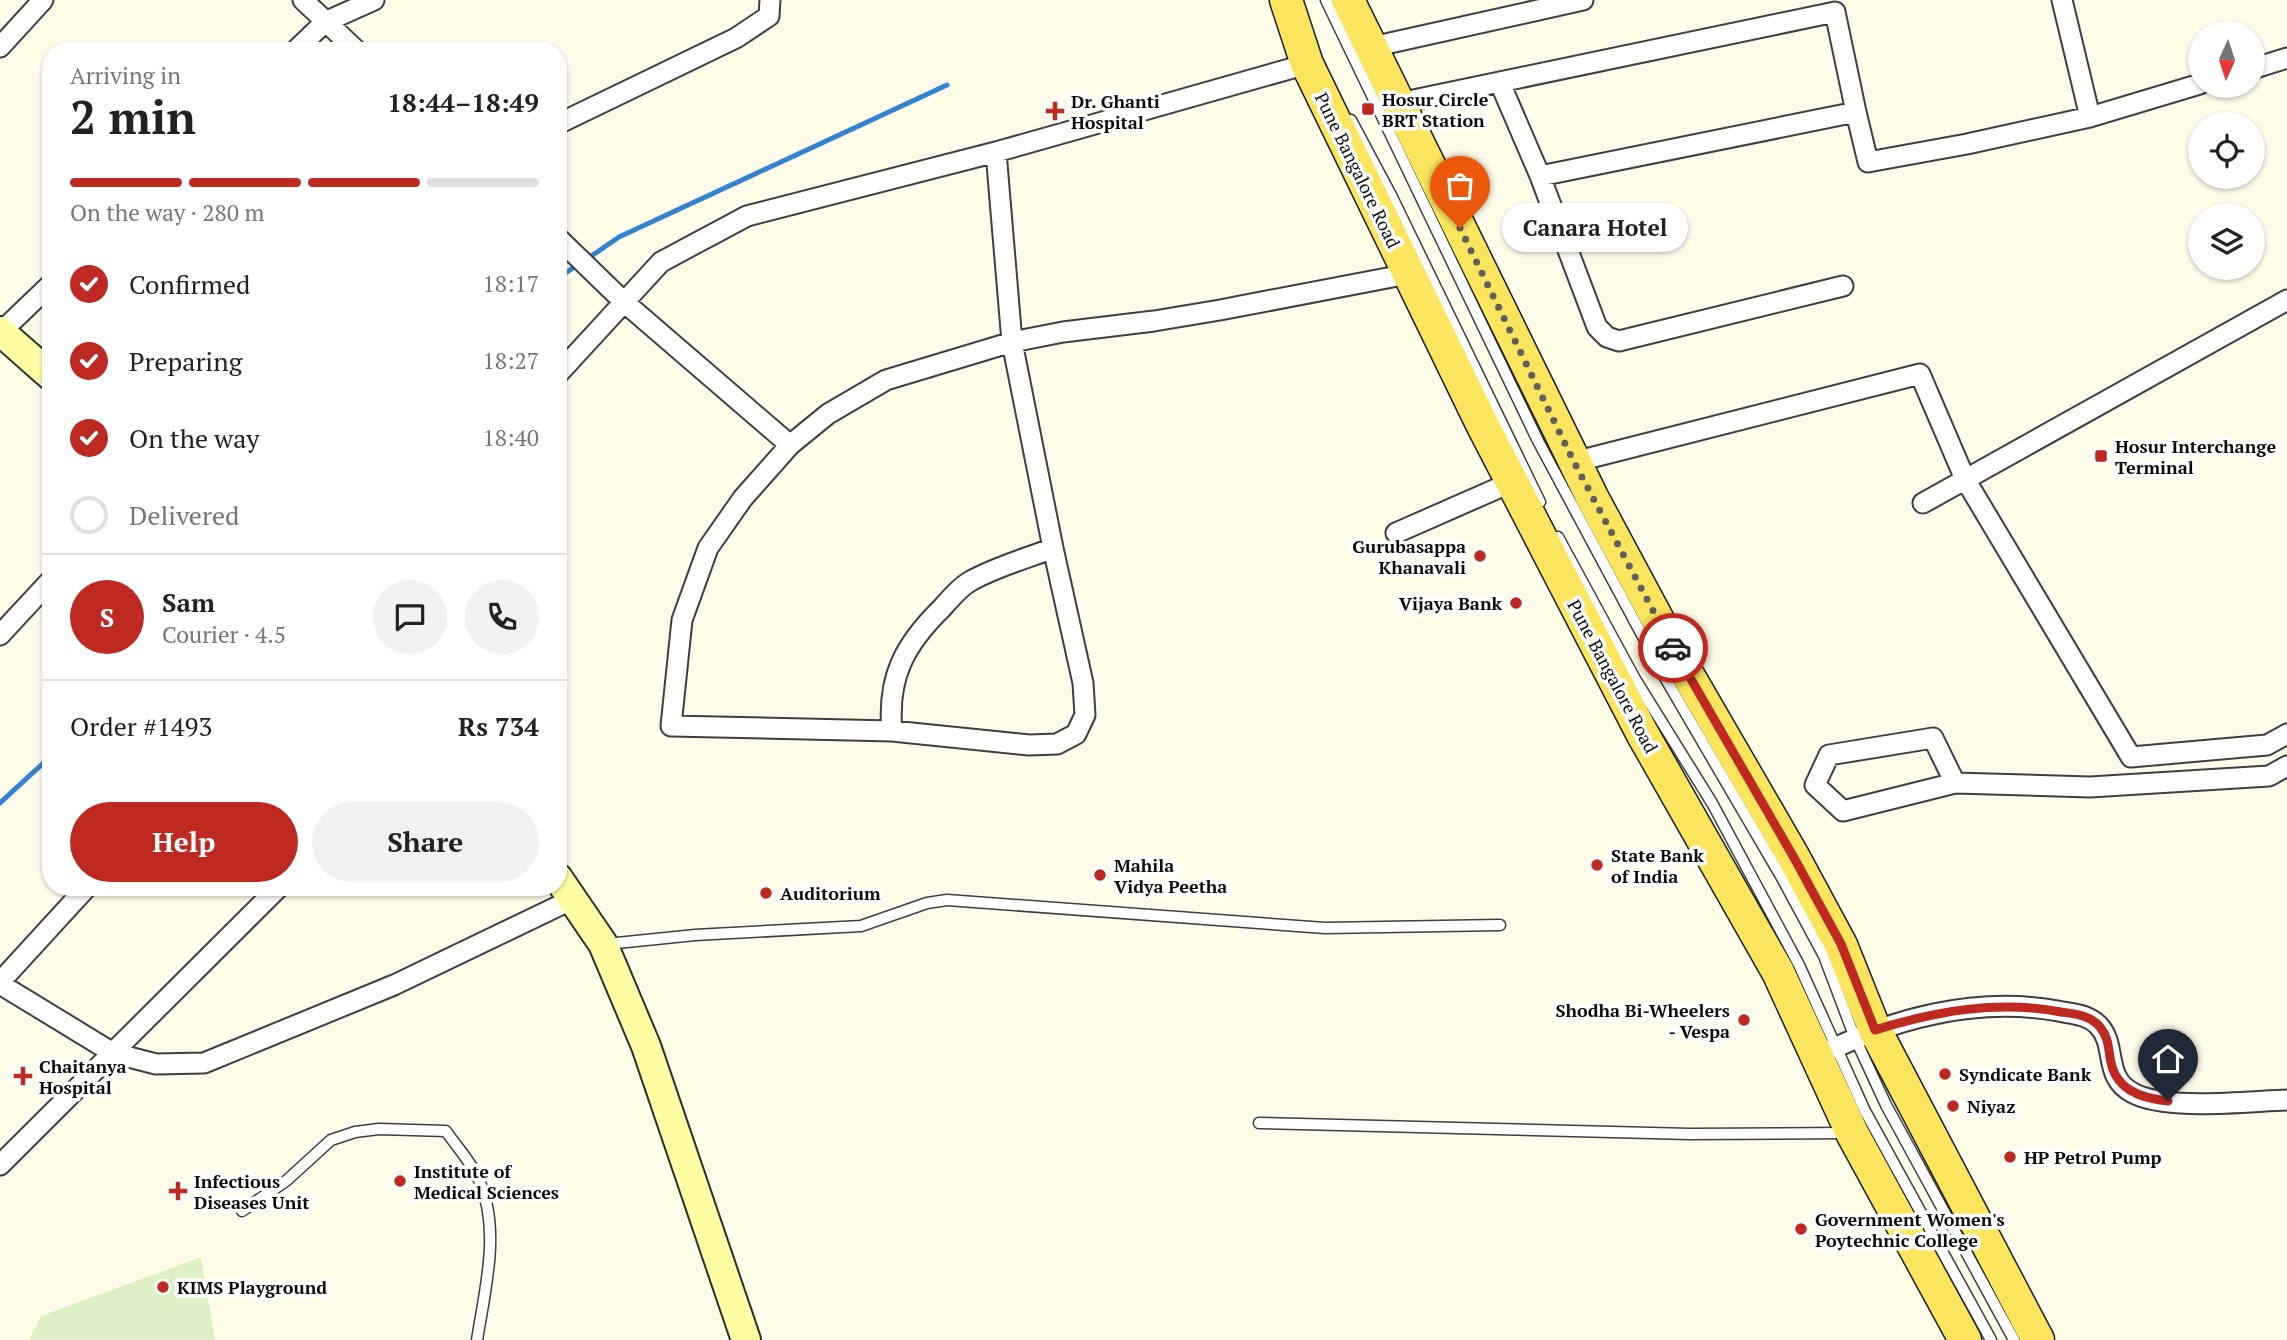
<!DOCTYPE html>
<meta charset="utf-8">
<style>
:root{--surface:#fff;--page:#f2f2f2;--text:#222;--muted:#767676;--line:#e0e0e0;--accent:#be2921}
body{margin:0;font-family:"PT Serif",serif;background:var(--page);color:var(--text);height:100vh;display:flex;flex-direction:column;font-size:26px;white-space:nowrap}
*{box-sizing:border-box;margin:0}
p{font-size:23px;color:var(--muted)}
.icon{flex:none;width:38px;height:38px;fill:none;stroke:currentColor;stroke-width:2;stroke-linecap:round;stroke-linejoin:round}
.map{position:relative;flex:1;overflow:hidden}
.panel{position:absolute;left:42px;top:42px;width:525px;height:854px;display:flex;flex-direction:column;background:var(--surface);border-radius:28px;box-shadow:0 2px 5px #0004}
.panel>*{flex:none}
.needle{width:46px;rotate:183deg}
.controls{position:absolute;left:2188px;top:21px;display:grid;gap:14px}
.controls a{display:grid;place-items:center;width:77px;height:77px;border-radius:50%;background:var(--surface);box-shadow:0 2px 5px #0004;font-size:35px}
.pin{position:absolute;display:grid;place-items:center;width:60px;height:60px;color:#fff;margin:-72px -30px;border-radius:50% 50% 50% 0;rotate:-45deg;box-shadow:0 0 7px #0007}
.pin .icon{rotate:45deg}
.courier{position:absolute;display:grid;place-items:center;width:70px;height:70px;margin:-35px;border:5px solid #be2921;border-radius:50%;background:#fff;color:#222;box-shadow:0 2px 9px #0007}
.bubble{position:absolute;height:49px;border-radius:24px;background:var(--surface);box-shadow:0 2px 5px #0004;font-size:23px;font-weight:700;line-height:49px;text-align:center}
.overview em{font-style:normal;font-weight:700}
.overview div{display:flex;flex-direction:column-reverse}
.overview{display:flex;align-items:center;justify-content:space-between;height:119px;padding:0 28px}
h1{font-size:46px;font-weight:700;line-height:52px}
.bar{display:grid;grid-template-columns:repeat(4,1fr);gap:10px 7px;align-content:center;height:84px;padding:0 28px}
.bar i{height:9px;border-radius:5px;background:var(--line)}
.bar .selected{background:var(--accent)}
.bar p{grid-column:span 4}
.line{display:flex;align-items:center;gap:18px;padding:0 28px;border-top:2px solid var(--line)}
.line div{flex:1}
.round{display:grid;place-items:center;flex:none;width:74px;height:74px;border-radius:37px;background:var(--page)}
ol{padding:0 28px;list-style:none}
li{display:flex;align-items:center;gap:21px;height:77px}
li p{margin-inline-start:auto}
li .icon{padding:7px;border-radius:50%;background:var(--accent);color:#fff;stroke-width:4}
li:last-child{color:var(--muted)}
li i{width:38px;height:38px;border:4px solid var(--line);border-radius:50%}
.primary-button{display:flex;gap:14px;margin-top:auto;padding:14px 28px}
.primary-button a{flex:1;height:80px;border-radius:42px;background:var(--accent);color:#fff;font-size:28px;font-weight:700;line-height:80px;text-align:center}
.primary-button a+a{background:var(--page);color:var(--text)}
.map>svg:first-child{display:block}
.pitch{fill:#def1c6}
.lines{fill:none;stroke-linecap:round;stroke-linejoin:round}
.stream{stroke:#3383d0;stroke-width:5}
.lane-casing{stroke:#3f3f3f;stroke-width:13}
.street-casing{stroke:#3f3f3f;stroke-width:23}
.secondary-casing{stroke:#2e2e2e;stroke-width:32}
.primary-casing{stroke:#1d1d1d;stroke-width:35}
.lane{stroke:#fff;stroke-width:10}
.street{stroke:#fff;stroke-width:19}
.secondary{stroke:#fffea5;stroke-width:28}
.primary{stroke:#fce55e;stroke-width:32}
.done{stroke:#61605a;stroke-width:7;stroke-dasharray:0 12.6}
.route{stroke:#be2921;stroke-width:9}
.poi-dot{fill:#be2921;stroke:#fff;stroke-width:2.5}
.labels{text-anchor:middle;dominant-baseline:central;stroke-width:7;stroke-linejoin:round;paint-order:stroke}
.poi-label{font-size:18px;font-weight:bold;fill:#0c0c0c;stroke:#fff;text-anchor:start}
.street-label{font-size:18px;fill:#0c0c0c;stroke:#fff}
</style>
<div class="map">
<svg width="2287" height="1340" viewBox="0 0 2287 1340">
<rect width="100%" height="100%" fill="#fffdea"/>
<path class="pitch" d="M201 1257 215 1340H29L41 1316Z"/>
<g class="lines">
<path class="stream" d="M587 259 619 237 947 85
M558 278 579 264
M0 803 51 756"/>
<g class="lane-casing">
<path id="lane" d="M1326 0 1538 441 1664 676 1782 878 1824 956 1855 1038 1886 1105 2014 1340
M1351 120 1391 195 1540 502
M1558 537 1635 679 1712 803 1799 965 1865 1111 1991 1340
M607 944 695 935 861 926 927 903 947 900 1325 928 1500 925
M1259 1123 1690 1134 1845 1133
M242 1211 286 1181 331 1140 355 1132 379 1129 446 1131C456 1146 472 1163 479 1180 501 1230 485 1289 477 1340"/>
</g>
<g class="street-casing">
<path id="street" d="M303 0 357 51
M2062 0 2090 117
M0 47 43 0
M1372 47 1583 0
M295 51 325 22 374 0
M2252 69 2287 58
M1500 83 1540 176 1856 112 1868 162 1967 144 2090 117 2200 84
M1399 103 1835 12 1856 112
M558 124 736 38 769 16 770 0
M996 152 1012 342 1053 548 1083 683 1085 715 1076 734 1057 744 1029 745 892 731 671 726 682 620 708 548 743 498 790 445 828 414 886 380 1012 342 1063 332 1154 321 1220 310 1408 274
M1540 176 1597 327 1607 337 1619 341 1843 286
M558 238 624 302 790 445
M0 333 51 284
M558 374 661 262 747 216 996 152 1307 64
M1574 462 1920 374 1965 479 2131 757 2267 745 2287 734
M1923 503 2287 300
M1396 533 1512 482
M0 635 51 580
M892 731C887 678 904 645 942 608 950 599 959 588 969 582 992 568 1028 558 1053 548
M1955 783 1933 738 1829 755 1815 785 1843 811 1955 783 2090 787 2269 776 2287 766
M0 982 87 887
M0 984 113 1053 156 1064 204 1063 394 985 573 899
M1816 1057C1890 1019 1975 996 2058 1011 2073 1014 2087 1014 2098 1025 2118 1045 2102 1077 2133 1093 2166 1111 2249 1101 2287 1100
M0 1165 279 887"/>
</g>
<g class="secondary-casing">
<path id="secondary" d="M0 331 51 376
M558 878 603 944 646 1046 746 1340"/>
</g>
<g class="primary-casing">
<path id="primary" d="M1286 0 1307 64 1483 426 1642 733 1778 972 1852 1133 1965 1340
M1348 0 1593 499 1681 663 1793 856 1841 945 1875 1030 2038 1340"/>
</g>
<use href="#lane" class="lane"/>
<use href="#street" class="street"/>
<use href="#secondary" class="secondary"/>
<use href="#primary" class="primary"/>
</g>
<g class="lines">
<path class="done" d="M1460 228 1574 462 1673 648"/>
<path class="route" d="M1673 648 1793 856 1841 944 1875 1030C1936 1011 1997 1000 2061 1012 2076 1014 2090 1015 2100 1027 2108 1037 2108 1045 2110 1057 2114 1089 2139 1098 2168 1101"/>
</g>
<g class="poi-dot">
<rect x="1361" y="102" width="14" height="14" rx="3.5"/>
<path d="M1051.5 100.5h7v7h7v7h-7v7h-7v-7h-7v-7h7z"/>
<rect x="2094" y="449" width="14" height="14" rx="3.5"/>
<circle cx="1480" cy="556" r="7"/>
<circle cx="1516" cy="603" r="7"/>
<circle cx="1597" cy="865" r="7"/>
<circle cx="1100" cy="875" r="7"/>
<circle cx="766" cy="893" r="7"/>
<circle cx="1744" cy="1020" r="7"/>
<circle cx="1945" cy="1074" r="7"/>
<path d="M19.5 1065.5h7v7h7v7h-7v7h-7v-7h-7v-7h7z"/>
<circle cx="1953" cy="1106" r="7"/>
<circle cx="2010" cy="1157" r="7"/>
<circle cx="400" cy="1181" r="7"/>
<path d="M174.5 1180.5h7v7h7v7h-7v7h-7v-7h-7v-7h7z"/>
<circle cx="1801" cy="1229" r="7"/>
<circle cx="163" cy="1287" r="7"/>
</g>
<g class="labels">
<g class="poi-label">
<text x="1382" y="99">Hosur Circle<tspan x="1382" dy="21">BRT Station</tspan></text>
<text x="1071" y="101">Dr. Ghanti<tspan x="1071" dy="21">Hospital</tspan></text>
<text x="2115" y="446">Hosur Interchange<tspan x="2115" dy="21">Terminal</tspan></text>
<text x="1466" y="546" text-anchor="end">Gurubasappa<tspan x="1466" dy="21">Khanavali</tspan></text>
<text x="1502" y="603" text-anchor="end">Vijaya Bank</text>
<text x="1611" y="855">State Bank<tspan x="1611" dy="21">of India</tspan></text>
<text x="1114" y="865">Mahila<tspan x="1114" dy="21">Vidya Peetha</tspan></text>
<text x="780" y="893">Auditorium</text>
<text x="1730" y="1010" text-anchor="end">Shodha Bi-Wheelers<tspan x="1730" dy="21">- Vespa</tspan></text>
<text x="39" y="1066">Chaitanya<tspan x="39" dy="21">Hospital</tspan></text>
<text x="1959" y="1074">Syndicate Bank</text>
<text x="1967" y="1106">Niyaz</text>
<text x="2024" y="1157">HP Petrol Pump</text>
<text x="414" y="1171">Institute of<tspan x="414" dy="21">Medical Sciences</tspan></text>
<text x="194" y="1181">Infectious<tspan x="194" dy="21">Diseases Unit</tspan></text>
<text x="1815" y="1219">Government Women's<tspan x="1815" dy="21">Poytechnic College</tspan></text>
<text x="177" y="1287">KIMS Playground</text>
</g>
<g class="street-label">
<text transform="translate(1358 170) rotate(64)">Pune Bangalore Road</text>
<text transform="translate(1613 676) rotate(62)">Pune Bangalore Road</text>
</g>
</g>
</svg>
<div class="controls">
<a><svg class="needle" viewBox="-14 -14 28 28"><path d="M0-13l5 13h-10z" fill="#e53935"/><path d="M0 13l5-13h-10z" fill="#767676"/></svg></a>
<a><svg class="icon" aria-label="locate" viewBox="0 0 24 24"><circle cx="12" cy="12" r="6"/><path d="M12 2v4M12 18v4M2 12h4M18 12h4"/></svg></a>
<a><svg class="icon" aria-label="layers" viewBox="0 0 24 24"><path d="M12 4l9 5-9 5-9-5zM3 14l9 5 9-5"/></svg></a>
</div>
<div class="pin" style="left:1460px;top:228px;background:#ea580c"><svg class="icon" aria-label="bag" viewBox="0 0 24 24"><path d="M5 8h14l-1 12H6zM9 8a3 3 0 0 1 6 0"/></svg></div>
<div class="pin" style="left:2168px;top:1101px;background:#1f2937"><svg class="icon" aria-label="home" viewBox="0 0 24 24"><path d="M3 11l9-7 9 7M6 9v11h12V9"/></svg></div>
<div class="courier" style="left:1673px;top:648px"><svg class="icon" aria-label="car" viewBox="0 0 24 24"><path d="M5 17H2v-5l4-1 3-4h7l3 4 3 1v5h-3M9 17h6M6 11h13"/><circle cx="7" cy="17" r="2"/><circle cx="17" cy="17" r="2"/></svg></div>
<div class="bubble" style="left:1502px;top:203px;width:186px">Canara Hotel</div>
<section class="panel">
<div class="overview"><div><h1>2 min</h1><p>Arriving in</p></div><em>18:44–18:49</em></div>
<div class="bar"><i class="selected"></i><i class="selected"></i><i class="selected"></i><i></i><p>On the way · 280 m</p></div>
<ol>
<li><svg class="icon" aria-label="check" viewBox="0 0 24 24"><path d="M5 12l5 5 9-10"/></svg>Confirmed<p>18:17</p></li>
<li><svg class="icon" aria-label="check" viewBox="0 0 24 24"><path d="M5 12l5 5 9-10"/></svg>Preparing<p>18:27</p></li>
<li><svg class="icon" aria-label="check" viewBox="0 0 24 24"><path d="M5 12l5 5 9-10"/></svg>On the way<p>18:40</p></li>
<li><i></i>Delivered</li>
</ol>
<div class="line" style="height:126px"><b class="round" style="background:var(--accent);color:#fff">S</b><div><b>Sam</b><p>Courier · 4.5</p></div><a class="round"><svg class="icon" aria-label="chat" viewBox="0 0 24 24"><path d="M4 5h16v11H9l-5 4z"/></svg></a><a class="round"><svg class="icon" aria-label="phone" viewBox="0 0 24 24"><path d="M5 4h4l2 5-3 2q2 4 5 5l2-3 5 2v4C11 20 4 13 5 4z"/></svg></a></div>
<div class="line" style="height:91px"><div>Order #1493</div><b>Rs 734</b></div>
<div class="primary-button"><a>Help</a><a>Share</a></div>
</section>
</div>
